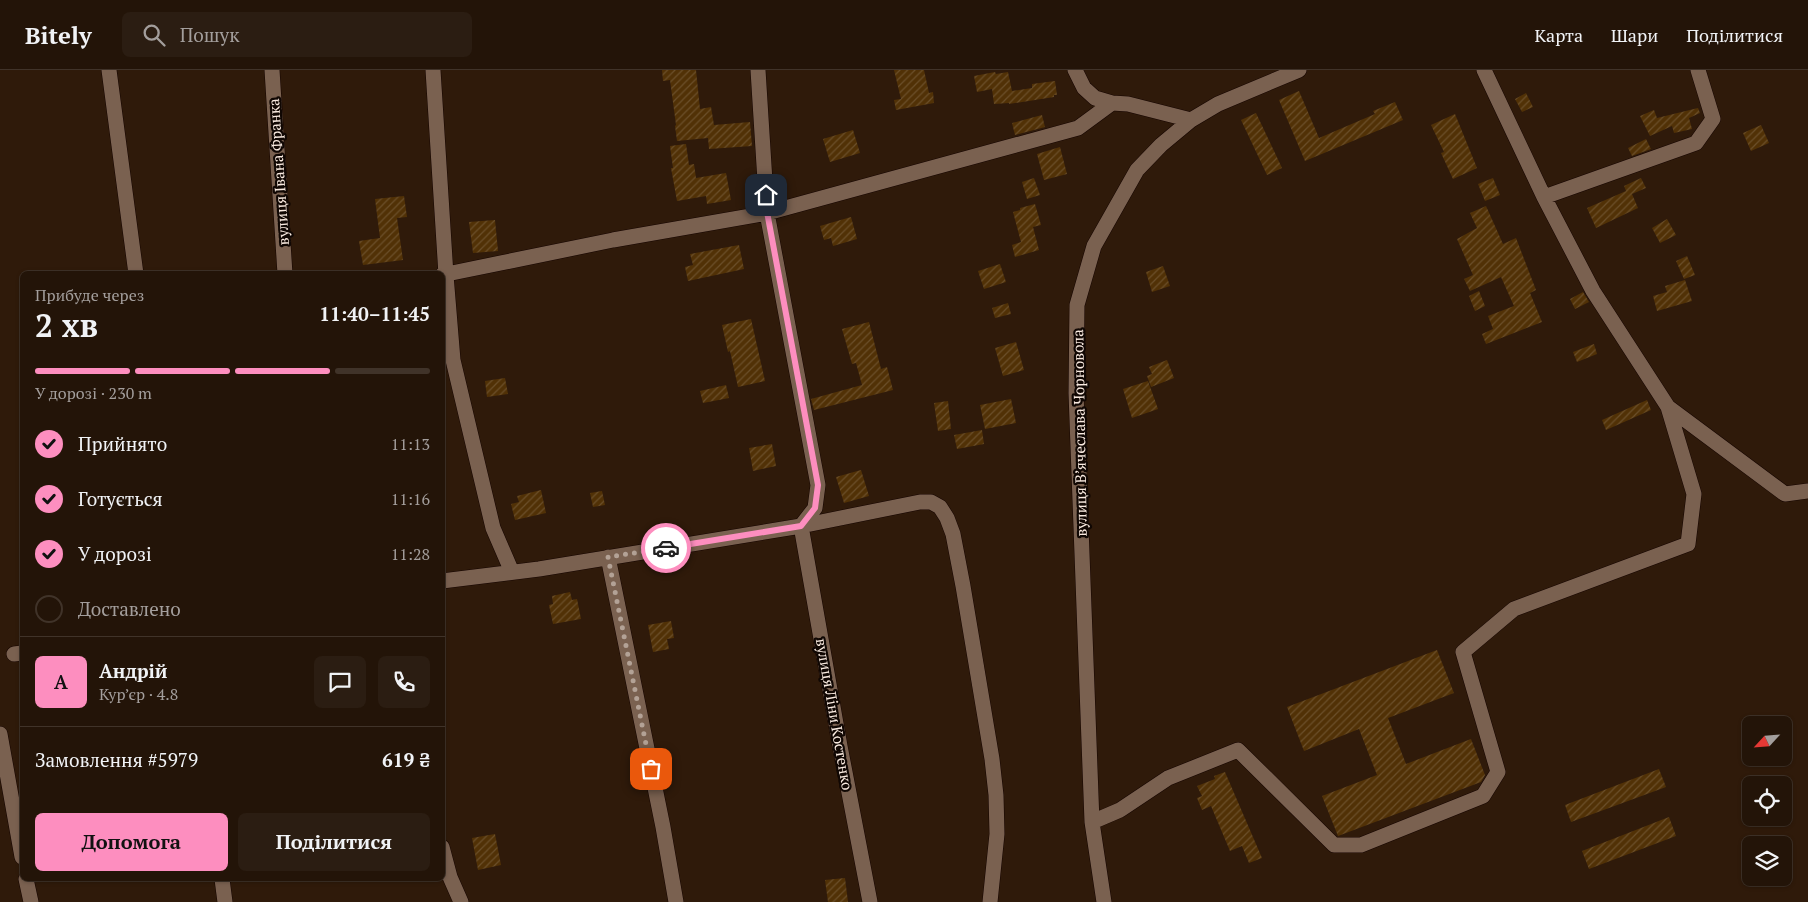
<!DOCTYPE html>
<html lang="uk">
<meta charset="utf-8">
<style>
:root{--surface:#231408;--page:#2b1d12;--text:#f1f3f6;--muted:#a39e9c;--line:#403329;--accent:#fd8ebf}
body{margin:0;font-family:"PT Serif",serif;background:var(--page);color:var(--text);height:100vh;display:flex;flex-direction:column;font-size:19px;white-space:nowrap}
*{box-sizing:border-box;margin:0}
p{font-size:16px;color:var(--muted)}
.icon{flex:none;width:28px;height:28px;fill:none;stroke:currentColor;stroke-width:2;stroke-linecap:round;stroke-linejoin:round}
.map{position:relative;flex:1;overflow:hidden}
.panel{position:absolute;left:20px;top:201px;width:425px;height:610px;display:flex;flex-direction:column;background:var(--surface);border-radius:8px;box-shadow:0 1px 4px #0004,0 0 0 1px var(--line)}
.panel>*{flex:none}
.needle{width:32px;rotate:244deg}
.fabs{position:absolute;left:1742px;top:646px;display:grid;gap:10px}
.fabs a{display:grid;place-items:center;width:50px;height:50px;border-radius:8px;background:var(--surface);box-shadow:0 1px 4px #0004,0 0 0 1px var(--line);font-size:25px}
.pin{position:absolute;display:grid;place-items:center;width:42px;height:42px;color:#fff;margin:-21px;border-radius:10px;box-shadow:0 2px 8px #0006}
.courier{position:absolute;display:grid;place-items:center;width:50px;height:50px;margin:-25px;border:4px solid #fd8ebf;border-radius:50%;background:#fff;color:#222;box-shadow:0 1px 6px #0007}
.overview em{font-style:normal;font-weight:600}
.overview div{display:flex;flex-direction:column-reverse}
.overview{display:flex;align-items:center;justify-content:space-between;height:85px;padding:0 15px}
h1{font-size:32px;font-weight:600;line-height:38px}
.bar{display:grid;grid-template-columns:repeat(4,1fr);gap:8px 5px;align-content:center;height:60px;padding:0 15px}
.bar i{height:6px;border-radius:4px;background:var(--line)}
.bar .active{background:var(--accent)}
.bar p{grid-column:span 4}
.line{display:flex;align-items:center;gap:12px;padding:0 15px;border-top:1px solid var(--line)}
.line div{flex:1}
.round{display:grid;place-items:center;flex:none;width:52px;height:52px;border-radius:8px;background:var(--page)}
ol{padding:0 15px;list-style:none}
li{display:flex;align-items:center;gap:15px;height:55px}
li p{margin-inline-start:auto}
li .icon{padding:5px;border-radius:50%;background:var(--accent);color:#111;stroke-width:4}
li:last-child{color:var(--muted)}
li i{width:28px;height:28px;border:2px solid var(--line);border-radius:50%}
.cta{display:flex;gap:10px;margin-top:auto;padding:10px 15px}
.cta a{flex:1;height:58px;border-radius:8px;background:var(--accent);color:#111;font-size:20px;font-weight:600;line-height:58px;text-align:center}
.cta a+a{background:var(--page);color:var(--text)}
header{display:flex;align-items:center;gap:30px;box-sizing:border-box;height:70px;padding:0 25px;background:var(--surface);border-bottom:1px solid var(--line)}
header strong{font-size:24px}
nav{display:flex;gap:28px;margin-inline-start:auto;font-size:18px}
.search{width:350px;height:45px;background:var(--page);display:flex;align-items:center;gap:12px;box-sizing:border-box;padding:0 18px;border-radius:8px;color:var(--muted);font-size:19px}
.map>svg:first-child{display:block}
.building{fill:url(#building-hatch)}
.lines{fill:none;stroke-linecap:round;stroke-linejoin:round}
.minor-casing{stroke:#160500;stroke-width:16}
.minor{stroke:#7a6150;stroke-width:15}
.done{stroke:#b3a296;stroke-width:5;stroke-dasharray:0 9}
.route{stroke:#fd8ebf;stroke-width:6}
.labels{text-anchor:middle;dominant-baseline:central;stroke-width:4.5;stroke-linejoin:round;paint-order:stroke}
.street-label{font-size:15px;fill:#faebe1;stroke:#100703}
</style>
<header>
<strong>Bitely</strong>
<div class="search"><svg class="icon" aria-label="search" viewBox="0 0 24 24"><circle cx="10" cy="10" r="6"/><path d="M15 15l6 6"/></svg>Пошук</div>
<nav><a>Карта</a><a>Шари</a><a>Поділитися</a></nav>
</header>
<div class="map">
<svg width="1808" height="832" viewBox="0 0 1808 832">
<defs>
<pattern id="building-hatch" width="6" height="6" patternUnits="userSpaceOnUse" patternTransform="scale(1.25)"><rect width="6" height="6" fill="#513106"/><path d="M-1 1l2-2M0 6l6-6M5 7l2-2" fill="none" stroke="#6b4f2a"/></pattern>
</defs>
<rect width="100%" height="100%" fill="#2f1a0a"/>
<path class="building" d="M662 0H696L700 39 711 37 714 55 750 52 752 76 709 79 708 68 677 71 675 56 676 55 670 10 663 11Z
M894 0H924L929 23 933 22 934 33 896 40 894 30 901 29Z
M995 2 996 4 1008 2 1012 21 1032 18V14L1055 11 1057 25H1054V27L1009 34V33L994 34 992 19 977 22 974 6Z
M1299 21 1319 68 1375 44 1373 41 1395 32 1403 50 1305 91 1279 30Z
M1526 23 1533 37 1522 42 1515 29Z
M1698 38 1700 43 1689 48 1692 59 1674 63 1672 56 1650 66 1640 46 1654 40 1657 48Z
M1256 43 1282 98 1267 105 1241 50Z
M1455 44 1477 98 1453 109 1441 83 1444 82 1431 55Z
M1042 45 1045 57 1015 65 1012 53Z
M1761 55 1769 73 1751 81 1743 63Z
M853 60 860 83 830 92 823 69Z
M1646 69 1651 79 1632 86 1628 78Z
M686 74 689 95 694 94 696 108 726 103 731 130 707 134 706 126 677 131 671 98H673L670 76Z
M1060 77 1067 104 1044 110 1037 84Z
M1034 108 1040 125 1027 129 1022 112Z
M1493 108 1500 125 1485 131 1478 114Z
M1641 108 1646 118 1632 124 1638 138 1596 158 1587 138 1626 121 1624 116Z
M404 126 407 147 397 148 403 190 363 195 359 171 380 168 375 129Z
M1035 134 1041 155 1033 157 1039 180 1015 187 1012 175 1021 172 1013 142 1020 140V138Z
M1486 136 1503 174 1516 168 1536 220 1530 223 1542 252 1486 274 1482 264 1493 259 1488 246 1514 236 1501 207 1470 221 1464 209 1473 205 1457 169 1477 158 1470 143Z
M851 147 857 169 833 176 831 168 824 170 820 156Z
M1667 149 1676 165 1660 173 1652 158Z
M495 150 498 181 473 183 469 152Z
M739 175 744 199 688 211 685 197 693 195 690 184Z
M1687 186 1695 205 1684 209 1676 191Z
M1000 194 1006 212 984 219 978 201Z
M1163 196 1170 216 1152 222 1146 202Z
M1685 210 1692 231 1657 241 1653 226 1667 222 1665 216Z
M1479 221 1485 236 1475 241 1469 226Z
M1583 222 1589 232 1575 239 1570 229Z
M1008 233 1011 244 995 248 992 238Z
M751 249 765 311 738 317 730 281 728 282 722 255Z
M869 252 881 299 887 297 893 320 814 340 811 329 862 315 856 293 852 294 842 259Z
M1016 272 1024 300 1003 306 995 278Z
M1594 274 1597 284 1577 292 1573 282Z
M1167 290 1174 308 1151 317 1147 306 1152 304 1149 297Z
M505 308 508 324 487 327 485 311Z
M1148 311 1158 339 1132 348 1123 319Z
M726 315 729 328 703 333 700 321Z
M1011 329 1016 353 985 359 980 335Z
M1647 330 1651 340 1606 360 1602 350Z
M948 331 951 359 938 361 934 333Z
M982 360 984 374 957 379 954 365Z
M772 374 776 396 753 401 749 378Z
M861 400 869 426 844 433 836 407Z
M541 420 546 443 515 450 511 434 519 432 517 426Z
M602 421 605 435 593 437 590 423Z
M570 522 572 530 577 529 581 549 553 554 549 535 553 534 552 526Z
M671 551 674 568 667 569 669 579 653 582 648 555Z
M1437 580 1454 623 1388 648 1406 694 1471 669 1485 705 1481 712 1338 766 1322 726 1377 705 1359 659 1304 681 1287 637Z
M1659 699 1666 717 1571 752 1565 735Z
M1225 702 1262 788 1249 793 1242 776 1230 781 1211 736 1202 740 1197 728 1202 726 1197 716 1215 709 1214 706Z
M1669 747 1676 766 1589 799 1582 781Z
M495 764 501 795 478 800 472 768Z
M845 808 848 832H828L825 810Z"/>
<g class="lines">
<g class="minor-casing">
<path id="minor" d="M109 0 136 204
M272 0 285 204
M433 0 446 205 453 290 493 458 512 502
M758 0 767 143 818 415 815 438 801 456
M1075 0 1084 18 1095 28 1112 33 1128 34 1191 50
M1544 127 1696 73 1713 49 1698 0
M442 205 613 170 767 143 1078 58 1112 33
M1668 337 1785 424 1808 421
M801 456 840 676 870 832
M608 487 663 757 676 832
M442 511 539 499 801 456 920 432H931L940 437 947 448 953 464 963 516 992 689 996 725 997 764 990 832
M14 584 22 583
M0 664 22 787
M1092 752 1120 740 1168 708 1238 680 1334 775H1361L1483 726 1498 702 1463 582 1514 539 1688 474 1694 424 1668 337 1593 221 1544 127 1484 0
M442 777 450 807 461 832
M26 809 31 832
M222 809 225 832
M1104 832 1092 752 1076 323 1077 235 1094 176 1137 100 1161 75 1191 50 1218 34 1299 0"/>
</g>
<use href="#minor" class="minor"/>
</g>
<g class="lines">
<path class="done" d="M651 699 608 487 666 478"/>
<path class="route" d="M666 478 801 456 815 438 818 415 767 142 766 125"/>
</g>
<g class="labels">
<g class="street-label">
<text transform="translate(278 102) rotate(-94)">вулиця Івана Франка</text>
<text transform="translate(1079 363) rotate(-91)">вулиця Вʼячеслава Чорновола</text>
<text transform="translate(835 644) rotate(80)">вулиця Ліни Костенко</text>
</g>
</g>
</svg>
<div class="fabs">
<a><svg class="needle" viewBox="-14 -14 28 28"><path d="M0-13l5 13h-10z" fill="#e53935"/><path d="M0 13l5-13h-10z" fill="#a39e9c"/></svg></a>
<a><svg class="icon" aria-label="locate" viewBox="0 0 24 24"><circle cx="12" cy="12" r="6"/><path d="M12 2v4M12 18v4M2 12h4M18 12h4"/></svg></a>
<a><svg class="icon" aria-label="layers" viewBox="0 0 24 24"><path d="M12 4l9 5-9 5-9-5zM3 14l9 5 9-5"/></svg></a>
</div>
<div class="pin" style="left:651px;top:699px;background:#ea580c"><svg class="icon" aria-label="bag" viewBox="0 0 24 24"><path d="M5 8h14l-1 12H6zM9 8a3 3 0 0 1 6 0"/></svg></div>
<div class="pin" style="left:766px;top:125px;background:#1f2937"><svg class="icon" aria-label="home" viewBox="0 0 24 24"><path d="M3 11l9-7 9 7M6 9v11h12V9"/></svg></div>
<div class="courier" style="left:666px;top:478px"><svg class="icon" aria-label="car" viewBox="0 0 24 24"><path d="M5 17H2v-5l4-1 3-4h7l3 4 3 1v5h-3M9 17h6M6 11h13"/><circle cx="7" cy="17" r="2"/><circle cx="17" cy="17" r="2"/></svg></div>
<section class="panel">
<div class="overview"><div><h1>2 хв</h1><p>Прибуде через</p></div><em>11:40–11:45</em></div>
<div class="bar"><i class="active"></i><i class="active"></i><i class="active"></i><i></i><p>У дорозі · 230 m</p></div>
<ol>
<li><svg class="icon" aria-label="check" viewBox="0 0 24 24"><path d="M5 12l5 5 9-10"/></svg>Прийнято<p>11:13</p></li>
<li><svg class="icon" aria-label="check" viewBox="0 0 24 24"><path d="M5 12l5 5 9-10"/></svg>Готується<p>11:16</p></li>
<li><svg class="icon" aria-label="check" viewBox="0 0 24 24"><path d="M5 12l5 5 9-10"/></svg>У дорозі<p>11:28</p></li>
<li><i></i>Доставлено</li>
</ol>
<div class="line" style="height:90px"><b class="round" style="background:var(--accent);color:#111">А</b><div><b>Андрій</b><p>Кур’єр · 4.8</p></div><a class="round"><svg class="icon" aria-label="chat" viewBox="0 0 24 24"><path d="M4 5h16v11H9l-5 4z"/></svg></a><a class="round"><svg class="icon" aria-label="phone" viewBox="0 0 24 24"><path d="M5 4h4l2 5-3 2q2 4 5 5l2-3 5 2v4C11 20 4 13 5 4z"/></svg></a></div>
<div class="line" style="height:65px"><div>Замовлення #5979</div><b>619 ₴</b></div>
<div class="cta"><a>Допомога</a><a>Поділитися</a></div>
</section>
</div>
